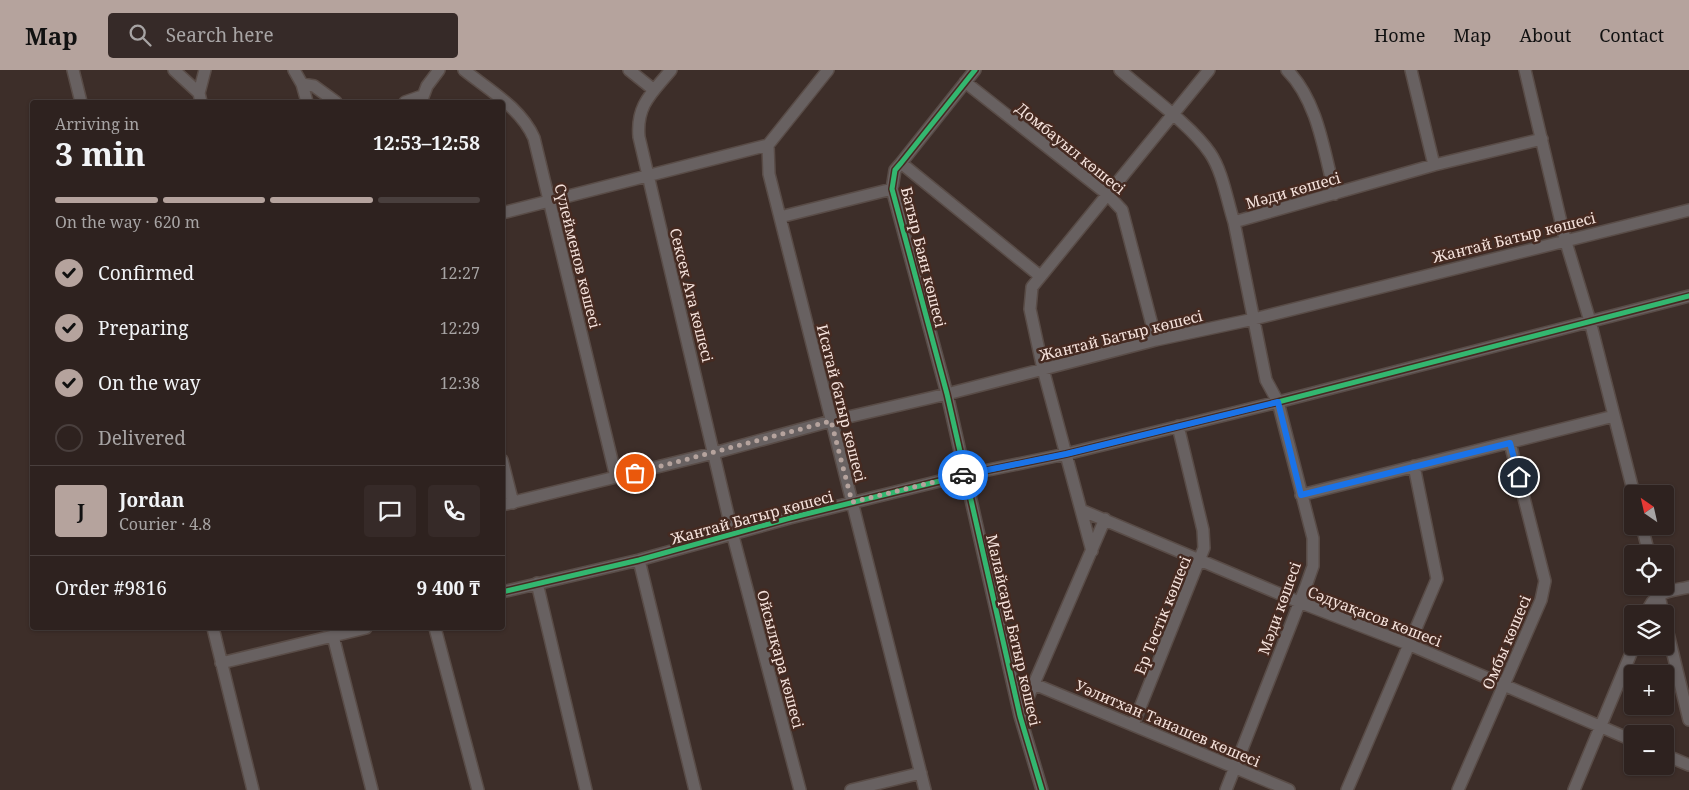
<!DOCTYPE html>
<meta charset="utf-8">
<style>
:root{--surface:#2e221f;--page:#362a28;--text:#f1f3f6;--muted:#a7a4a4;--line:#493f3d;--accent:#b5a39d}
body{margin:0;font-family:"Noto Serif",serif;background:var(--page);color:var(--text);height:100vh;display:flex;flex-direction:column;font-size:19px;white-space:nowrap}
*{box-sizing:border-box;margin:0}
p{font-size:16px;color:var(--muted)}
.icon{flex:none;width:28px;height:28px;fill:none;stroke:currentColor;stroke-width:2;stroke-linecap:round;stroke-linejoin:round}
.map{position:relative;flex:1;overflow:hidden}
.sheet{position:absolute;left:30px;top:30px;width:475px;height:530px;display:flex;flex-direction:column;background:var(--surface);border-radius:5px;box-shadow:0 1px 4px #0004,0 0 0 1px var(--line)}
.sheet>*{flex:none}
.needle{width:32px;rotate:326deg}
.fabs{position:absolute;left:1624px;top:415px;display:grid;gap:10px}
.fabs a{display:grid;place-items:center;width:50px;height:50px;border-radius:5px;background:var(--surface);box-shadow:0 1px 4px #0004,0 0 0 1px var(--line);font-size:25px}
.pin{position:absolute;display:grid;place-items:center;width:42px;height:42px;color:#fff;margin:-21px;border:2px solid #fff;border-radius:50%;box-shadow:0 1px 5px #0007}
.courier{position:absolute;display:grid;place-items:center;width:50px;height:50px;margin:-25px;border:4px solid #1a73e8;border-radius:50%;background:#fff;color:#222;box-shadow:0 1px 6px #0007}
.summary em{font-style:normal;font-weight:700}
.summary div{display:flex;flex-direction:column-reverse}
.summary{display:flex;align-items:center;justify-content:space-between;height:85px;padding:0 25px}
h1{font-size:32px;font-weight:700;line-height:38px}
.bar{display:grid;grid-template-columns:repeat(4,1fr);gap:8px 5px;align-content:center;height:60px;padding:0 25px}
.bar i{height:6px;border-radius:4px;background:var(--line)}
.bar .active{background:var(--accent)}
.bar p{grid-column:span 4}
.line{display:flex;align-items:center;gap:12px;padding:0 25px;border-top:1px solid var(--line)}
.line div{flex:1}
.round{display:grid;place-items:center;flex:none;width:52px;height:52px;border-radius:5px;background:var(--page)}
ol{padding:0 25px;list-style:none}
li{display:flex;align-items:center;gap:15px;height:55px}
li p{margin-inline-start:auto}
li .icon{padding:5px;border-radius:50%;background:var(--accent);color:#111;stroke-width:4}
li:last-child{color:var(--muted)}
li i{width:28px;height:28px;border:2px solid var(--line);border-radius:50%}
header{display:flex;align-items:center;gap:30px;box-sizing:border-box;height:70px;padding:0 25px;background:var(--accent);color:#111}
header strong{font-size:24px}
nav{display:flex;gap:28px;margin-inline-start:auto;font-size:18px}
.search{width:350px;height:45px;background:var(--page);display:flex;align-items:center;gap:12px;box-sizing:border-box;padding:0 18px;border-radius:5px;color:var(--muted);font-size:19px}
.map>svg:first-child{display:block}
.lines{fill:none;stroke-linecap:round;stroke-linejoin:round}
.minor-casing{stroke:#594c47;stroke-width:14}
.minor{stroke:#686161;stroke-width:11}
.cycleway-casing{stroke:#452a21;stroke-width:8}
.cycleway{stroke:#33b770;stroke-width:5}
.done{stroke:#b5a39d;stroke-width:5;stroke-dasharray:0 9}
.route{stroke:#1a73e8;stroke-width:6}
.labels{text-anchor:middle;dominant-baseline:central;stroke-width:5;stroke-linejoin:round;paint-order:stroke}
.street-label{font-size:15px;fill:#f5e2dc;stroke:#452a21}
</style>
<header>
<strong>Map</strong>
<div class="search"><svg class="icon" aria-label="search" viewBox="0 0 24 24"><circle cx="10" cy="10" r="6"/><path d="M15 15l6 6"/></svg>Search here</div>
<nav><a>Home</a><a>Map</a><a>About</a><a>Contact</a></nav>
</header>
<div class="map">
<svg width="1689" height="720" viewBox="0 0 1689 720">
<rect width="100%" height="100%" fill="#3d2e29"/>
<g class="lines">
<g class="minor-casing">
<path id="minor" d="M73 0 81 32
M174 0 199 23
M294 0 302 14 307 32
M464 0C489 20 521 38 534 68L616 407
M629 0 654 20
M671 0C652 23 636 35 639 67L733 466 800 720
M828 0 768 75 769 104 925 720
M975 0 901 93 895 100 892 119 947 324 1020 646 1042 720
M1120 0C1147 24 1191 55 1210 83 1223 102 1227 131 1234 152L1434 95 1542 69
M1287 0C1318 31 1324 82 1335 124
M1411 0 1434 95
M1525 0 1565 169 1590 251 1634 424
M965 12 1107 124 1122 140 1156 270
M302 14 314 16 336 32
M201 32 199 23 205 0
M405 32 422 26
M421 32 427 16 439 0
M901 93 1040 206
M502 143 768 75
M780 147 892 119
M502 390 513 433
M1301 425 1614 346
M502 435 714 383 831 351 947 324 1156 270 1254 249 1689 140
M1081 440 1299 532 1408 574 1632 670
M1642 456 1649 484
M1092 481 1043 299 1030 239 1032 217 1209 0
M639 490 695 720
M537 513 586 720
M1657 516 1663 544
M502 522 639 490 790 448 964 405 1066 384 1278 332 1689 226
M1646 544C1655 520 1667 522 1689 517
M1665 551 1689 650
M213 558 253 720
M435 558 478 720
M333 566 372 720
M221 593 366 558
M1034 614 1289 720
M1020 646 1105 449
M1133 655 1204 478 1203 460 1178 356
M1665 685 1689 695
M851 720 921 703
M1226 720 1306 516 1313 496V468L1278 332 1266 310 1234 152
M1347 720 1437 509 1414 396
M1458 720 1541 530 1545 511 1510 373
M1574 720 1634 576"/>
</g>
<use href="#minor" class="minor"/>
<g class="cycleway-casing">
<path id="cycleway" d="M975 0 901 93 895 100 892 119 947 324 1020 646 1042 720
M502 522 639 490 790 448 964 405 1066 384 1278 332 1689 226"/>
</g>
<use href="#cycleway" class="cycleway"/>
</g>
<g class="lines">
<path class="done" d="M635 403 831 351 852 432 963 405"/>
<path class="route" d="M963 405 1066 384 1278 332 1301 425 1510 373 1519 407"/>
</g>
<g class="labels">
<g class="street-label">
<text transform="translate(1071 78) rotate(39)">Домбауыл көшесі</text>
<text transform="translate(1293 120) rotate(-16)">Мәди көшесі</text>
<text transform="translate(1514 167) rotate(-14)">Жантай Батыр көшесі</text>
<text transform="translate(578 186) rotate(76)">Сүлейменов көшесі</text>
<text transform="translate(924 187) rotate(76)">Батыр Баян көшесі</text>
<text transform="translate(692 225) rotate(76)">Сексек Ата көшесі</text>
<text transform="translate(1121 265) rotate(-14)">Жантай Батыр көшесі</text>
<text transform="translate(842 333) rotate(76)">Исатай батыр көшесі</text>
<text transform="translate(752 447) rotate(-15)">Жантай Батыр көшесі</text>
<text transform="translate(1279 538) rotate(-70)">Мәди көшесі</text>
<text transform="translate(1162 545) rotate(-68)">Ер Төстік көшесі</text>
<text transform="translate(1375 546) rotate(21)">Сәдуақасов көшесі</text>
<text transform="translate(1014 560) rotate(77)">Малайсары Батыр көшесі</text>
<text transform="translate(1506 572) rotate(-67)">Омбы көшесі</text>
<text transform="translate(781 589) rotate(75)">Ойсылқара көшесі</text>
<text transform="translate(1168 653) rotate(23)">Уәлитхан Танашев көшесі</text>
</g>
</g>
</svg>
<div class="fabs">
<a><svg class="needle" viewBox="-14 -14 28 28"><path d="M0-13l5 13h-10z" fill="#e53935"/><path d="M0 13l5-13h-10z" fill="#a7a4a4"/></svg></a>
<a><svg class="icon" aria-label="locate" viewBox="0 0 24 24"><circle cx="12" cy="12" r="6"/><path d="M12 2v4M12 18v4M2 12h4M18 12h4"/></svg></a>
<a><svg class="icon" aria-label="layers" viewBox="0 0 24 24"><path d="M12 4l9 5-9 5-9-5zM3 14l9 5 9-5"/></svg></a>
<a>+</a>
<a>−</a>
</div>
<div class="pin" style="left:635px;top:403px;background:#ea580c"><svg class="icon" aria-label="bag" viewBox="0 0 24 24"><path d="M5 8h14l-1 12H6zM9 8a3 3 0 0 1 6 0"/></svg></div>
<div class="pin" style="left:1519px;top:407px;background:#1f2937"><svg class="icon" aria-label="home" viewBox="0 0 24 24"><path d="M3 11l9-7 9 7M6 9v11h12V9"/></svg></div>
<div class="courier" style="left:963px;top:405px"><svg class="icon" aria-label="car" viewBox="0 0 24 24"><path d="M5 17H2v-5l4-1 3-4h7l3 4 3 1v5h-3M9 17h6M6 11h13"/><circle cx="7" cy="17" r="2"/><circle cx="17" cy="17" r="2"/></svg></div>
<section class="sheet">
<div class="summary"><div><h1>3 min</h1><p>Arriving in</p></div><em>12:53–12:58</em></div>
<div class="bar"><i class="active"></i><i class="active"></i><i class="active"></i><i></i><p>On the way · 620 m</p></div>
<ol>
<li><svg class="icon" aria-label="check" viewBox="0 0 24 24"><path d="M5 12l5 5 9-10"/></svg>Confirmed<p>12:27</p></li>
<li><svg class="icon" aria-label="check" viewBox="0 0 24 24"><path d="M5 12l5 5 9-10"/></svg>Preparing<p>12:29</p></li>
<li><svg class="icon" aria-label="check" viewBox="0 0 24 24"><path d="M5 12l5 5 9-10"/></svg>On the way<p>12:38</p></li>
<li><i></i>Delivered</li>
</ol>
<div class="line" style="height:90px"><b class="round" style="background:var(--accent);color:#111">J</b><div><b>Jordan</b><p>Courier · 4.8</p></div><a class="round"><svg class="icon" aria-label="chat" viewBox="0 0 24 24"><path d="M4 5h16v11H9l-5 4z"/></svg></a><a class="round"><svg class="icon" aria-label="phone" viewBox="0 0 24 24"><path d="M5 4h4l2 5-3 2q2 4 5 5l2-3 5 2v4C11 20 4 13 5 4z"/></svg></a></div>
<div class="line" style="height:65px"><div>Order #9816</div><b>9 400 ₸</b></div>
</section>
</div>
